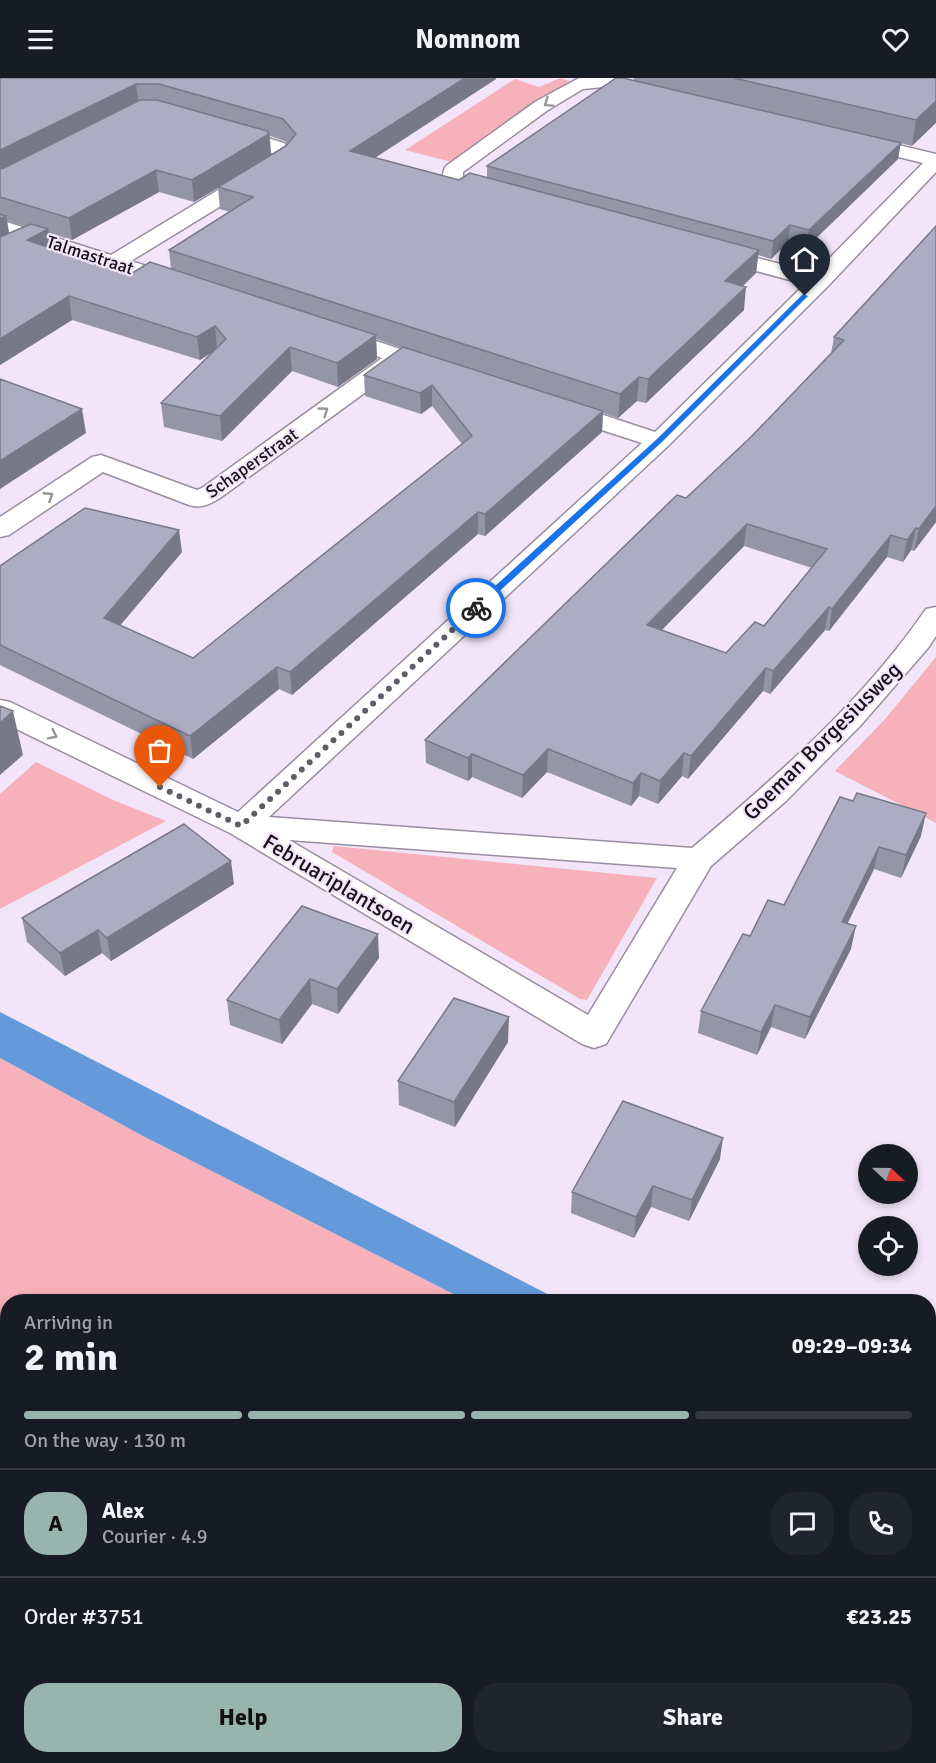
<!DOCTYPE html>
<meta charset="utf-8">
<style>
:root{--surface:#171b24;--page:#20242c;--text:#f1f3f6;--muted:#9ea1a6;--line:#363941;--accent:#98b4ac}
body{margin:0;font-family:Signika,sans-serif;background:var(--page);color:var(--text);height:100vh;display:flex;flex-direction:column;font-size:22px;white-space:nowrap}
*{box-sizing:border-box;margin:0}
p{font-size:20px;color:var(--muted)}
.icon{flex:none;width:33px;height:33px;fill:none;stroke:currentColor;stroke-width:2;stroke-linecap:round;stroke-linejoin:round}
.map{position:relative;flex:1;overflow:hidden}
.side{position:absolute;left:0px;top:1216px;width:936px;height:470px;display:flex;flex-direction:column;background:var(--surface);border-radius:24px 24px 0 0;box-shadow:0 3px 9px #0003}
.side>*{flex:none}
.needle{width:39px;rotate:112deg}
.fabs{position:absolute;left:858px;top:1066px;display:grid;gap:12px}
.fabs a{display:grid;place-items:center;width:60px;height:60px;border-radius:50%;background:var(--surface);box-shadow:0 3px 9px #0003;font-size:30px}
.pin{position:absolute;display:grid;place-items:center;width:51px;height:51px;color:#fff;margin:-62px -26px;border-radius:50% 50% 50% 0;rotate:-45deg;box-shadow:0 0 6px #0007}
.pin .icon{rotate:45deg}
.courier{position:absolute;display:grid;place-items:center;width:60px;height:60px;margin:-30px;border:4px solid #1a73e8;border-radius:50%;background:#fff;color:#222;box-shadow:0 2px 8px #0007}
.summary em{font-style:normal;font-weight:700}
.summary div{display:flex;flex-direction:column-reverse}
.summary{display:flex;align-items:center;justify-content:space-between;height:102px;padding:0 24px}
h1{font-size:39px;font-weight:700;line-height:45px}
.bar{display:grid;grid-template-columns:repeat(4,1fr);gap:9px 6px;align-content:center;height:72px;padding:0 24px}
.bar i{height:8px;border-radius:4px;background:var(--line)}
.bar .active{background:var(--accent)}
.bar p{grid-column:span 4}
.line{display:flex;align-items:center;gap:15px;padding:0 24px;border-top:2px solid var(--line)}
.line div{flex:1}
.round{display:grid;place-items:center;flex:none;width:63px;height:63px;border-radius:24px;background:var(--page)}
.cta{display:flex;gap:12px;margin-top:auto;padding:12px 24px}
.cta a{flex:1;height:69px;border-radius:24px;background:var(--accent);color:#111;font-size:24px;font-weight:700;line-height:69px;text-align:center}
.cta a+a{background:var(--page);color:var(--text)}
header{display:flex;justify-content:space-between;align-items:center;height:78px;padding:0 24px;background:var(--surface);font-size:27px;font-weight:700}
.map>svg:first-child{display:block}
.green{fill:#f7b1ba}
.water{fill:#6499da}
.lines{fill:none;stroke-linecap:round;stroke-linejoin:round}
.street-casing{stroke:#998ea1;stroke-width:3}
.highway-casing{stroke:#998ea1;stroke-width:3}
.street{fill:#fff;fill-rule:evenodd}
.highway{fill:#fff;fill-rule:evenodd}
.wall{fill:#9495a7;fill-rule:evenodd}
.shaded-wall{fill:#787988}
.building{fill:#acadc2;stroke:#787988;stroke-width:1.5;fill-rule:evenodd}
.oneway{stroke:#969498}
.route{fill:#1a73e8}
.done{stroke:#635c68;stroke-width:6;stroke-dasharray:0 10.8}
.labels{text-anchor:middle;dominant-baseline:central;stroke-width:4.5;stroke-linejoin:round;paint-order:stroke}
.far-street-label{font-size:18px;fill:#161219;stroke:#f2e5fa}
.street-label{font-size:22px;fill:#161219;stroke:#f2e5fa}
</style>
<header><svg class="icon" aria-label="menu" viewBox="0 0 24 24"><path d="M4 6h16M4 12h16M4 18h16"/></svg>Nomnom<svg class="icon" aria-label="heart" viewBox="0 0 24 24"><path d="M12 20l-8-8c-3-5 5-10 8-4 3-6 11-1 8 4z"/></svg></header>
<div class="map">
<svg width="936" height="1685" viewBox="0 0 936 1685">
<rect width="100%" height="100%" fill="#f2e5fa"/>
<path class="green" d="M561 0 571 4 452 84 405 72 515 1 539 9Z
M936 579V745L835 693 886 640Z
M36 684 113 722 166 743 0 831V716Z
M334 768 657 800 587 922 580 921 332 774Z
M0 980 143 1058 469 1224H8V1678L407 1679 403 1685H0Z"/>
<path class="water" d="M0 934 563 1224H469L143 1058 0 980Z"/>
<g class="lines">
<g class="street-casing">
<path id="street" d="M579 0H614L658 11 660 15 658 19 651 21 603 9 583 11 548 32 463 94V101L498 111 501 115 498 119 491 121 446 108C442 102 442 94 446 88L535 24Z
M228 48 284 65 295 78 286 88 131 183 186 201 189 206 186 211 178 213 170 211 0 155V142L111 177 274 78 270 73 221 58 218 54 221 50Z
M856 57 936 76V94L828 208 668 368 269 739 692 770C777 698 863 623 926 531L936 529V558L928 570 860 648 786 723 711 788 606 966 594 970 582 966 230 755 0 643V622L10 624 238 734 642 365 552 336 549 331 552 326 561 324 570 326 655 354 805 206 707 180 704 175 707 170 715 169 815 195 923 85 849 67 846 63 849 59ZM289 762 677 790 588 937Z
M333 249 443 285 447 290 443 295 435 297 403 287 220 420C209 426 202 431 189 427L103 394 9 457 0 459V439L92 379 101 377 197 412 202 410 382 280 325 261 322 256 325 251Z"/>
</g>
<g class="highway-casing">
<path id="highway" d="M936 1416V1469L928 1472V1419Z
M802 1678H850L847 1685H799Z"/>
</g>
<use href="#street" class="street"/>
<use href="#highway" class="highway"/>
</g>
<path class="wall" d="M0 0H496V1L375 80 459 102 487 99V88L634 3V0H936L912 68 900 65 898 81 807 169 788 164 771 181 758 177 756 195 743 208 744 232 646 325 637 323 618 340 603 335 602 354 485 458 478 456 292 617 279 611 193 681 0 587V488L182 474 120 547 193 580 462 366 432 328 421 336 365 318 364 297 402 270 376 261 377 281 338 309 292 293 222 363 164 349 161 325 211 275 200 282 72 242 0 287ZM270 58 285 63 287 66 271 77ZM218 110 220 131 230 134 169 172 171 191 129 197 51 170 49 155 72 162 159 114 194 124ZM7 143 25 148 9 155Z
M936 148V444L914 473 911 472 903 484 887 479 829 553 825 552 770 616 763 613 688 701 682 698 658 726 639 718 631 728 547 694 522 720 472 699 468 703 426 685 425 662 686 420 751 359 831 276 834 259ZM744 468 812 490 764 548 726 575 662 552Z
M840 719 921 758 901 800 874 791 847 846 851 871 805 961 771 949 757 977 698 955 701 933 750 858 784 827Z
M234 806 111 883 102 875 65 898 27 864 22 840Z
M379 880 338 936 312 926 282 966 230 947 227 922Z
M508 964 455 1049 399 1027 398 1003Z
M720 1081 689 1143 651 1129 634 1160 571 1135 572 1114Z"/>
<path class="shaded-wall" d="M465 0H496V1L351 95 350 73Z
M136 6 139 27 0 95V72Z
M936 23V45L912 68 916 42Z
M269 56 271 78 194 124 192 102Z
M901 65 898 81 807 169 809 152Z
M156 92 159 114 72 162 69 140Z
M6 138 10 160 0 167V141Z
M790 147 788 164 771 181 773 163Z
M48 151 52 174 27 162Z
M759 172 756 195 723 226 725 203Z
M746 209 744 232 646 325 648 301Z
M69 218 72 242 0 287V261Z
M215 248 217 271 200 282 197 259Z
M376 257 377 281 338 309 337 285Z
M290 269 292 293 222 363 220 338Z
M639 299 637 323 618 340 620 316Z
M432 307V328L421 336 420 315Z
M82 331 86 355 0 411V383Z
M603 333 602 354 485 458V436Z
M936 428V444L914 473 919 451Z
M478 434V456L292 617 290 594Z
M747 446 744 468 645 569 647 547Z
M916 450 911 472 903 484 907 462Z
M179 452 182 474 108 562 104 540Z
M891 457 887 479 829 553 832 531Z
M829 529 825 552 770 616 773 593Z
M277 589 279 611 193 681 190 658Z
M766 590 763 613 688 701 691 678Z
M13 633 23 677 0 697V645Z
M548 671 547 694 522 720 523 697Z
M684 675 682 698 658 726 660 703Z
M472 676V699L468 703V680Z
M641 695 639 718 631 728 633 705Z
M926 735 921 758 901 800 906 777Z
M879 769 874 791 837 867 842 844Z
M231 783 234 806 111 883 107 860Z
M856 848 851 871 805 961 810 939Z
M98 852 102 875 65 898 60 875Z
M378 856 379 880 338 936 337 911Z
M310 901 312 926 282 966 279 942Z
M775 927 771 949 757 977 761 954Z
M509 939 508 964 455 1049 454 1024Z
M723 1060 720 1081 689 1143 692 1122Z
M653 1108 651 1129 634 1160 636 1139Z"/>
<path class="building" d="M0 0H465L350 73 459 102 470 95 759 172 725 203 746 209 648 301 639 299 620 316 169 172 253 119 218 109 286 68 296 56 283 41 159 6H136L0 72Z
M616 0H623L901 65 809 152 790 147 773 163 487 88Z
M734 0H936V23L916 42Z
M140 22H157L267 53 269 56 192 102 156 92 69 140 0 119V91L4 90Z
M0 136 6 138 0 141Z
M31 146 48 151 27 162 129 197 150 184 376 257 337 285 290 269 220 338 161 325 226 261 215 248 197 259 69 218 0 261V159Z
M936 148V428L919 451 916 450 907 462 891 457 832 531 829 529 773 593 766 590 691 678 684 675 660 703 641 695 633 705 548 671 523 697 472 676 468 680 425 662 677 417 686 420 751 359 844 262 834 259ZM747 446 827 471 764 548 755 544 726 575 647 547Z
M403 269 603 333 485 436 478 434 290 594 277 589 190 658 0 567V488L85 430 179 452 104 540 193 580 472 358 432 307 420 315 364 297Z
M0 301 82 331 0 383Z
M0 628 13 633 0 645Z
M857 715 926 735 906 777 879 769 842 844 856 848 810 939 775 927 761 954 701 933 743 856 750 858 768 822 784 827 840 719 853 723Z
M184 746 231 783 107 860 98 852 60 875 22 840Z
M302 828 378 856 337 911 310 901 279 942 227 922Z
M454 920 509 939 454 1024 398 1003Z
M623 1023 723 1060 692 1122 653 1108 636 1139 572 1114Z"/>
<defs><path id="oneway-chevron" d="M-2-3.5L2.5 0L-2 3.5" fill="none" stroke-width="1.6" stroke-linecap="round" stroke-linejoin="round" transform="scale(1.5)"/></defs>
<g class="oneway">
<use href="#oneway-chevron" transform="translate(548 25) rotate(145)"/>
<use href="#oneway-chevron" transform="translate(324 333) rotate(-36)"/>
<use href="#oneway-chevron" transform="translate(49 418) rotate(-33)"/>
<use href="#oneway-chevron" transform="translate(53 657) rotate(26)"/>
</g>
<path class="route" d="M803 216 808 218 662 364 479 532H473V528L657 361Z"/>
<g class="lines">
<path class="done" d="M160 709 241 748 476 530"/>
</g>
<g class="labels">
<g class="far-street-label">
<text transform="translate(90 177) rotate(18)">Talmastraat</text>
<text transform="translate(252 385) rotate(-35)">Schaperstraat</text>
</g>
<g class="street-label">
<text transform="translate(822 663) rotate(-45)">Goeman Borgesiusweg</text>
<text transform="translate(339 806) rotate(31)">Februariplantsoen</text>
</g>
</g>
</svg>
<div class="fabs">
<a><svg class="needle" viewBox="-14 -14 28 28"><path d="M0-13l5 13h-10z" fill="#e53935"/><path d="M0 13l5-13h-10z" fill="#9ea1a6"/></svg></a>
<a><svg class="icon" aria-label="locate" viewBox="0 0 24 24"><circle cx="12" cy="12" r="6"/><path d="M12 2v4M12 18v4M2 12h4M18 12h4"/></svg></a>
</div>
<div class="pin" style="left:160px;top:709px;background:#ea580c"><svg class="icon" aria-label="bag" viewBox="0 0 24 24"><path d="M5 8h14l-1 12H6zM9 8a3 3 0 0 1 6 0"/></svg></div>
<div class="pin" style="left:805px;top:218px;background:#1f2937"><svg class="icon" aria-label="home" viewBox="0 0 24 24"><path d="M3 11l9-7 9 7M6 9v11h12V9"/></svg></div>
<div class="courier" style="left:476px;top:530px"><svg class="icon" aria-label="bike" viewBox="0 0 24 24"><circle cx="6" cy="16" r="4"/><circle cx="18" cy="16" r="4"/><path d="M6 16l4-8h5l3 8M10 8l3 8H6M13 5h3"/></svg></div>
<section class="side">
<div class="summary"><div><h1>2 min</h1><p>Arriving in</p></div><em>09:29–09:34</em></div>
<div class="bar"><i class="active"></i><i class="active"></i><i class="active"></i><i></i><p>On the way · 130 m</p></div>
<div class="line" style="height:108px"><b class="round" style="background:var(--accent);color:#111">A</b><div><b>Alex</b><p>Courier · 4.9</p></div><a class="round"><svg class="icon" aria-label="chat" viewBox="0 0 24 24"><path d="M4 5h16v11H9l-5 4z"/></svg></a><a class="round"><svg class="icon" aria-label="phone" viewBox="0 0 24 24"><path d="M5 4h4l2 5-3 2q2 4 5 5l2-3 5 2v4C11 20 4 13 5 4z"/></svg></a></div>
<div class="line" style="height:78px"><div>Order #3751</div><b>€23.25</b></div>
<div class="cta"><a>Help</a><a>Share</a></div>
</section>
</div>
